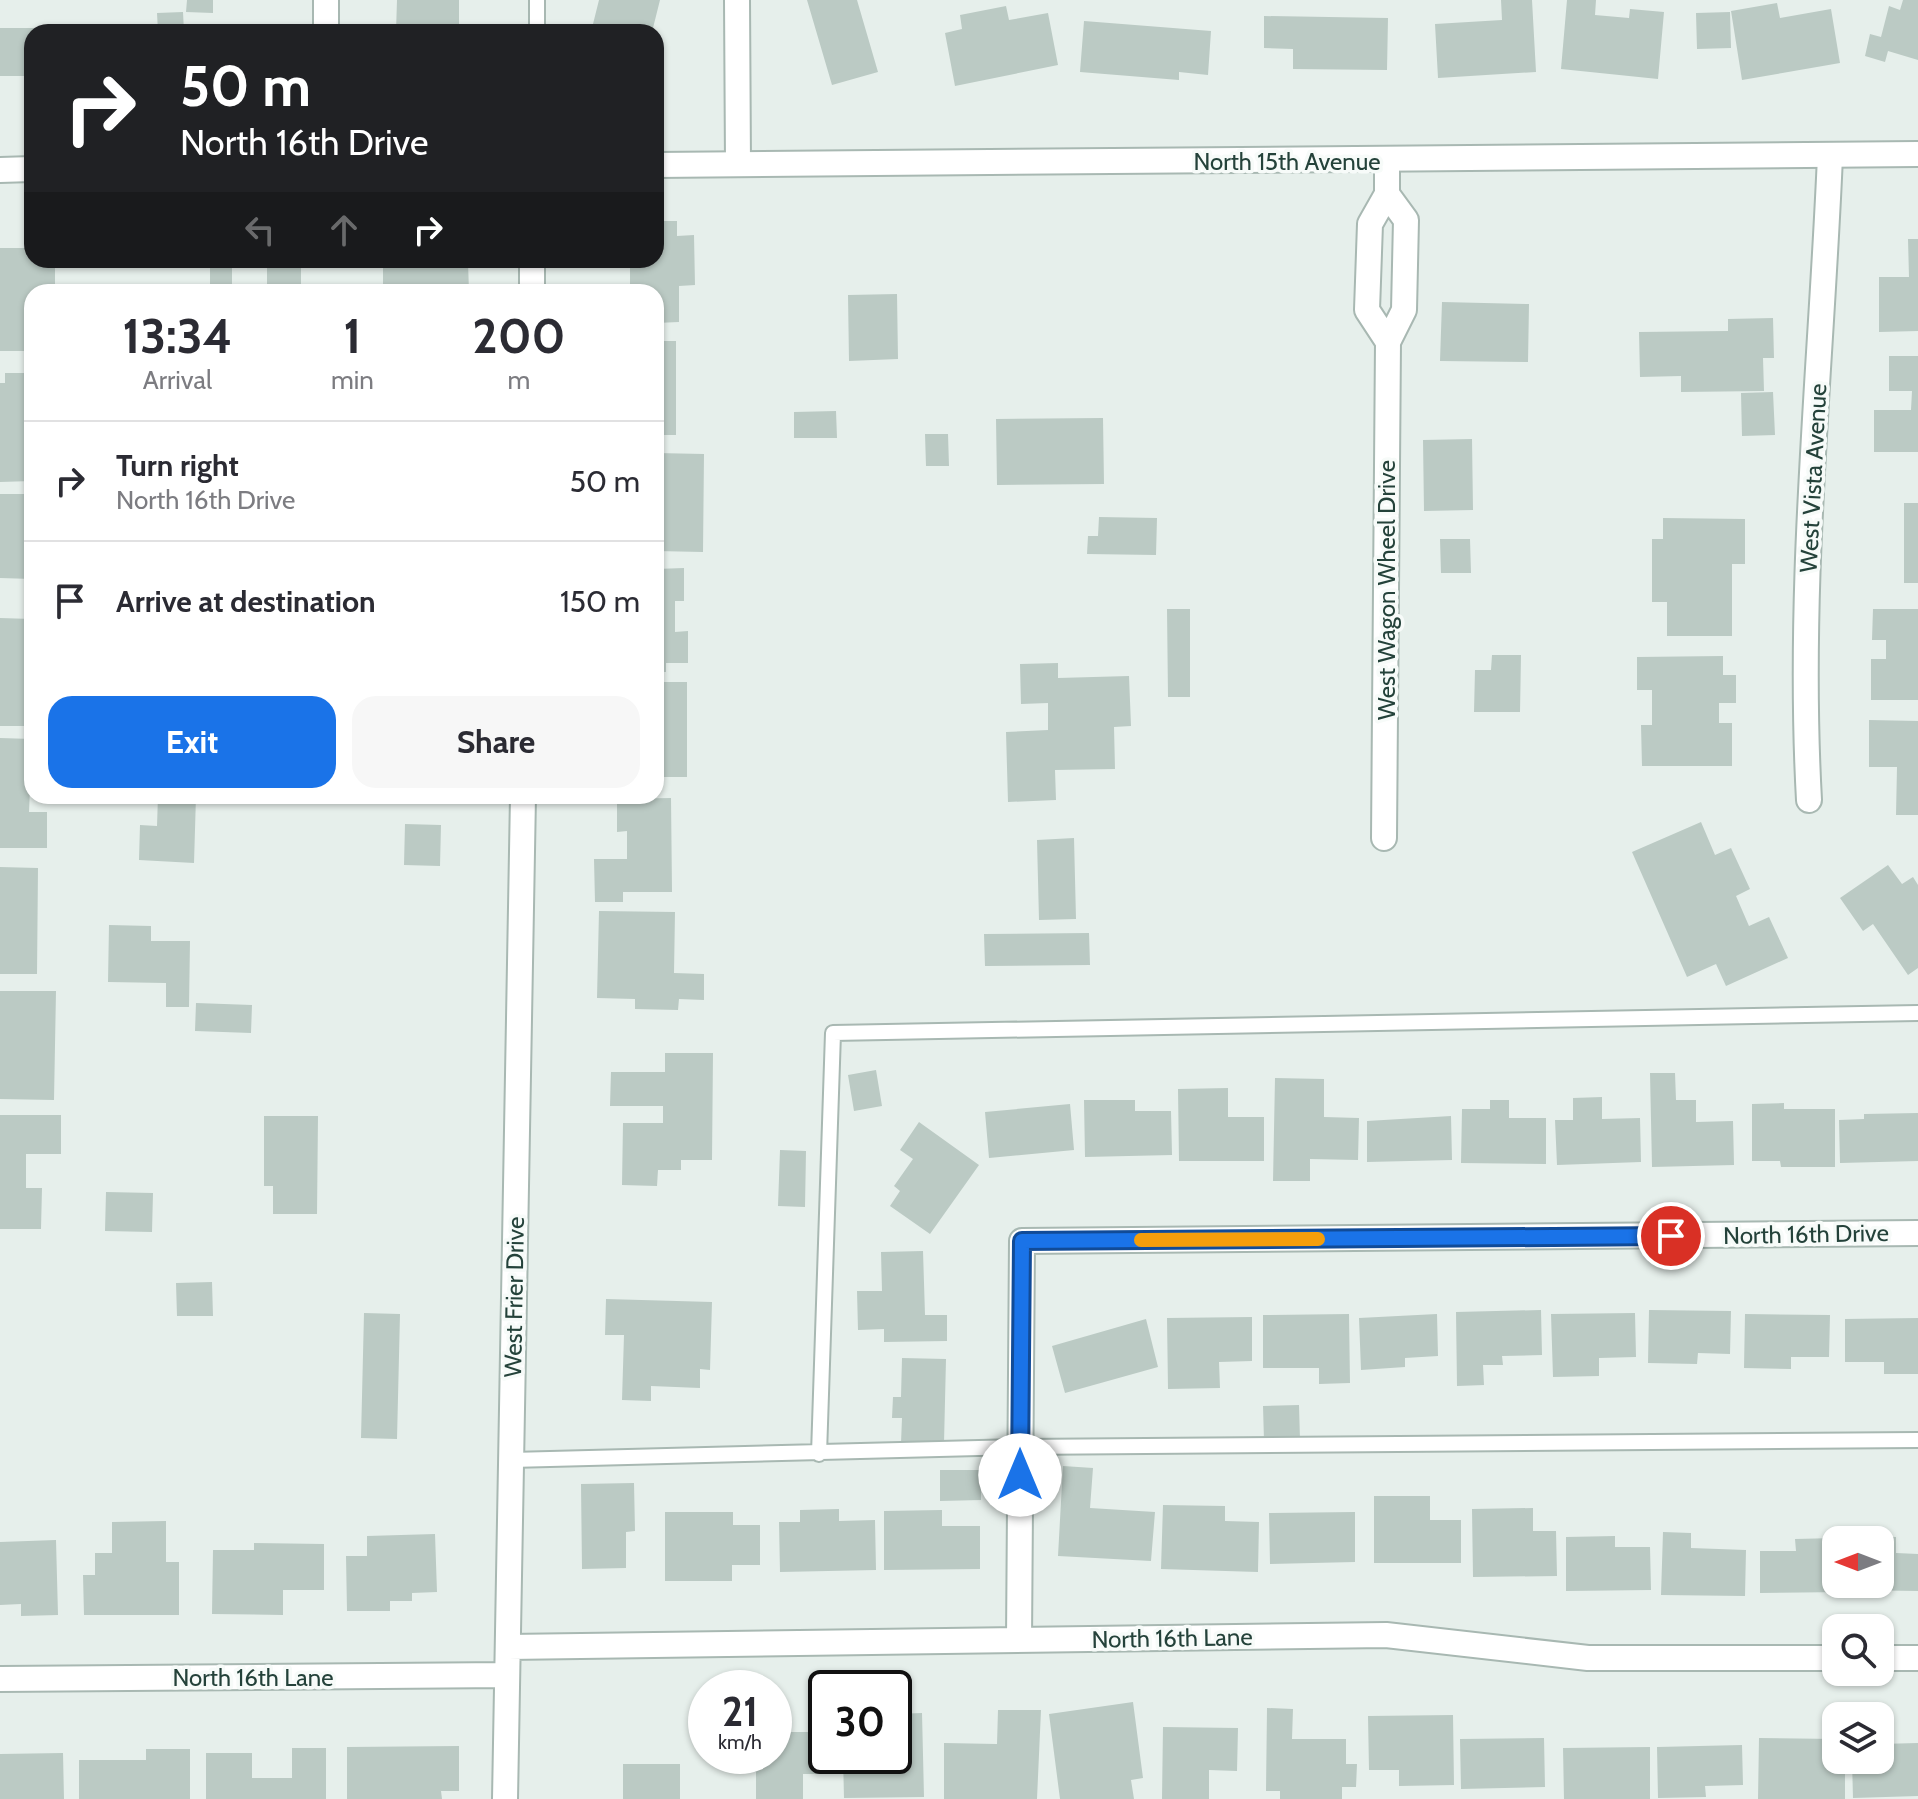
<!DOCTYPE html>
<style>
body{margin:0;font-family:Cabin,sans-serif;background:#f7f7f7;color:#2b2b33;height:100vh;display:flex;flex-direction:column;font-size:30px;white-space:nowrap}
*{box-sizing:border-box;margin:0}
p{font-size:26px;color:#7c7c81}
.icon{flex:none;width:44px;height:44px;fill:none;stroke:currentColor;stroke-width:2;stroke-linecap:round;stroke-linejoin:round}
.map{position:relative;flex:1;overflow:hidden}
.sheet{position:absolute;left:24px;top:284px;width:640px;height:520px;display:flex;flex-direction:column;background:#fff;border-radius:24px;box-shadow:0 2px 6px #0004}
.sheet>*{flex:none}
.guide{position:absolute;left:24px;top:24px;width:640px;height:244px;border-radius:24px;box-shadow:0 2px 6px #0004;background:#202124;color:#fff;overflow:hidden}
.needle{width:52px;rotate:270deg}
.tools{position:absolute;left:1822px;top:1526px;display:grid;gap:16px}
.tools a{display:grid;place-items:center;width:72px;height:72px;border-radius:16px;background:#fff;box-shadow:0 2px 6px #0004;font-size:40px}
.speed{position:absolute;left:688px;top:1670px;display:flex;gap:16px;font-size:40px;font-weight:700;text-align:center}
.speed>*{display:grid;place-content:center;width:104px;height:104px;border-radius:50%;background:#fff;box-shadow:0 2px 6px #0004;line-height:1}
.speed small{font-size:20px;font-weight:400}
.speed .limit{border:4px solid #111;border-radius:12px;background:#fff;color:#111}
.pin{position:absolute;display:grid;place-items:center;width:68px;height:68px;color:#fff;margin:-34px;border:4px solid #fff;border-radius:50%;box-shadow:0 2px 8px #0007}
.me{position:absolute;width:88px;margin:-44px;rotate:0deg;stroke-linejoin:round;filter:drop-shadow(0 0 6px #0008)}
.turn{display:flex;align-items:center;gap:28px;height:168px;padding:0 24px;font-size:36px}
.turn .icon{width:104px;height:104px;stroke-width:2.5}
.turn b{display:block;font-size:56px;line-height:68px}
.lanes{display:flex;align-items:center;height:76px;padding:0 24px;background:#0003;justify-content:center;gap:40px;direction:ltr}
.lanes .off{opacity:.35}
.eta{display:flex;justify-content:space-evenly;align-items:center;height:136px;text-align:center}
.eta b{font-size:48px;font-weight:800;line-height:56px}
.cta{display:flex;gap:16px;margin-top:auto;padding:16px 24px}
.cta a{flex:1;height:92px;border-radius:24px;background:#1a73e8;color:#fff;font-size:32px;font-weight:800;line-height:92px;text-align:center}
.cta a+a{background:#f7f7f7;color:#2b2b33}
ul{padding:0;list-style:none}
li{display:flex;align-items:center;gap:24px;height:120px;padding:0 24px;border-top:2px solid #e1e1e2}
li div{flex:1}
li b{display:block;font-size:30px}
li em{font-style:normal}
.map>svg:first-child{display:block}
.building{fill:#bbcac4}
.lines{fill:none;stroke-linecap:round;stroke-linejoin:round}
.service-casing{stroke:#a8b8b2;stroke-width:18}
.minor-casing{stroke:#a8b8b2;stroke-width:28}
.tertiary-casing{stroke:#a8b8b2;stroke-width:28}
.service{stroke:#fff;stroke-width:14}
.minor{stroke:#fff;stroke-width:24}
.tertiary{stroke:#fff;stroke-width:24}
.route-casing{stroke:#114b97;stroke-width:20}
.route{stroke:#1a73e8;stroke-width:14}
.slow{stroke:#f59e0b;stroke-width:14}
.labels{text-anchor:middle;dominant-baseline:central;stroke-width:7;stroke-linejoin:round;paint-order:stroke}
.street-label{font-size:24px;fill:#24423a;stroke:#f7fbf9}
</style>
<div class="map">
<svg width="1918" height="1799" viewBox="0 0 1918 1799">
<rect width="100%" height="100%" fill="#e6efeb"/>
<path class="building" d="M 187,0 L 213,0 L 213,13 L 186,12 Z
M 397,0 L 459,0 L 459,32 L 396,32 Z
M 599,0 L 660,0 L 652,32 L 591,32 Z
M 807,0 L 857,0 L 878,72 L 832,85 Z
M 1501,0 L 1532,0 L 1536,72 L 1438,78 L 1435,24 L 1502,20 Z
M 1567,0 L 1596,0 L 1595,15 L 1629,18 L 1630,9 L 1664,12 L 1658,79 L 1561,69 Z
M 1903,0 L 1918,0 L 1918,60 L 1888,51 L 1885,62 L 1865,56 L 1870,34 L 1881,37 L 1889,6 L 1900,10 Z
M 1777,3 L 1780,18 L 1831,9 L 1840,63 L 1742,80 L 1731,11 Z
M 1006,6 L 1009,20 L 1048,13 L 1058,65 L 955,86 L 945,33 L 962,29 L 960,15 Z
M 183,12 L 184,32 L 158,32 L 157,13 Z
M 1730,12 L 1731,48 L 1697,49 L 1696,13 Z
M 1264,16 L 1388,18 L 1387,70 L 1293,69 L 1293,49 L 1264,48 Z
M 1084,21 L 1211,31 L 1208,75 L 1179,72 L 1179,80 L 1080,72 Z
M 0,28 L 84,28 L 84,32 L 32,32 L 32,76 L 0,76 Z
M 656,221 L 677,221 L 677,236 L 694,235 L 695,285 L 679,286 L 679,322 L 656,323 L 656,292 L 630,292 L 630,260 L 656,260 Z
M 1908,239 L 1918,239 L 1918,331 L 1879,332 L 1879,277 L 1909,277 Z
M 0,248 L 32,248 L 32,260 L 55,260 L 55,292 L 32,292 L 32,351 L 0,351 Z
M 399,260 L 468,262 L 469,292 L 383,292 L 383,266 L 399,265 Z
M 267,266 L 301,266 L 301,292 L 267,292 Z
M 210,267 L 232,267 L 232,292 L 210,292 Z
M 125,284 L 176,285 L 176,292 L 125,292 Z
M 897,294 L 898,359 L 849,361 L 848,295 Z
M 1442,302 L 1529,304 L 1528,362 L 1440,361 Z
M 1773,318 L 1774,358 L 1763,358 L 1764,391 L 1681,392 L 1681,376 L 1640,377 L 1639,332 L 1728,331 L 1728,319 Z
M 656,341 L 676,341 L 676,435 L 656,435 Z
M 1889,356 L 1918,356 L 1918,452 L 1874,452 L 1874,410 L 1911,410 L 1912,391 L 1889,391 Z
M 5,373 L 32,373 L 32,481 L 0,482 L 0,383 L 5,383 Z
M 1773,392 L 1775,435 L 1742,436 L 1741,393 Z
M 836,411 L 837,438 L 794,438 L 794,412 Z
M 1103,418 L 1104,484 L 997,485 L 996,419 Z
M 925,434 L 948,434 L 949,466 L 926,466 Z
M 1472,439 L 1473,510 L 1424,511 L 1423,440 Z
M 656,453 L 704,454 L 703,552 L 656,551 Z
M 0,494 L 32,494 L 32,579 L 0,578 Z
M 1904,503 L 1918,503 L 1918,583 L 1904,583 Z
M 1099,517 L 1157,518 L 1156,555 L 1087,554 L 1088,536 L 1098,536 Z
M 1663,518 L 1745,519 L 1745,564 L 1732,564 L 1732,636 L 1667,636 L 1667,602 L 1652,602 L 1652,539 L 1663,539 Z
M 1440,539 L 1470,539 L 1471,573 L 1441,573 Z
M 684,568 L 684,601 L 675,601 L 675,632 L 688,631 L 688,663 L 666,663 L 666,672 L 656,672 L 656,569 Z
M 1167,609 L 1190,609 L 1190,697 L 1168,697 Z
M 1873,609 L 1918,609 L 1918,700 L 1871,700 L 1871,659 L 1886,659 L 1886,640 L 1872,640 Z
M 0,618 L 32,619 L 32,654 L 24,654 L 24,691 L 32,691 L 32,726 L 0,726 Z
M 1492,655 L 1521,655 L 1520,712 L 1474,712 L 1475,670 L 1491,670 Z
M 1723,656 L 1723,675 L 1736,675 L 1736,703 L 1719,703 L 1719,723 L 1732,723 L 1732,766 L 1642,766 L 1641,725 L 1652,725 L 1652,690 L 1637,690 L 1637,657 Z
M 1058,663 L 1058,678 L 1129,676 L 1131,726 L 1114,727 L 1115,769 L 1055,770 L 1056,800 L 1008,802 L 1006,732 L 1048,730 L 1048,703 L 1021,704 L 1020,664 Z
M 656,682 L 687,682 L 687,777 L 656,777 Z
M 1869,720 L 1918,721 L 1918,815 L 1896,815 L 1897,767 L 1869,767 Z
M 0,738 L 32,739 L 29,812 L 47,812 L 47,848 L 0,848 Z
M 158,796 L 196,796 L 194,863 L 139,860 L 140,825 L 157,826 Z
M 671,798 L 672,892 L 623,892 L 623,902 L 595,902 L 594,859 L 627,859 L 627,831 L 617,832 L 617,799 Z
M 1701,822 L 1715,855 L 1731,848 L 1750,889 L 1736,896 L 1749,926 L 1769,917 L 1788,958 L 1726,986 L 1716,964 L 1687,977 L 1632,852 Z
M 405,824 L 441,825 L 440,866 L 404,865 Z
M 1074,838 L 1076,919 L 1039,920 L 1037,840 Z
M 1888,865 L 1902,884 L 1913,877 L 1918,885 L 1918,968 L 1908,975 L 1873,924 L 1863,931 L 1840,898 Z
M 0,867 L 38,868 L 37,974 L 0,974 Z
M 599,911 L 675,912 L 674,973 L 704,974 L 704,1000 L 679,999 L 678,1010 L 635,1009 L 635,999 L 597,998 Z
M 109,925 L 151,926 L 151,941 L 190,941 L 189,1007 L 166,1007 L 166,983 L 108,982 Z
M 1089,933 L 1090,965 L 985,966 L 984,934 Z
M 0,991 L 56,991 L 54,1100 L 0,1099 Z
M 196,1003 L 252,1005 L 251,1033 L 195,1031 Z
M 665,1053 L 713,1053 L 712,1160 L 681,1160 L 681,1170 L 658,1170 L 657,1186 L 622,1185 L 623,1123 L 663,1123 L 663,1106 L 610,1106 L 611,1072 L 665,1072 Z
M 876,1070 L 882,1106 L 854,1111 L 848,1075 Z
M 1650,1073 L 1675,1073 L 1676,1100 L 1696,1100 L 1696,1122 L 1733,1121 L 1734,1165 L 1652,1167 Z
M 1275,1078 L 1324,1079 L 1324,1117 L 1359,1118 L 1358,1160 L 1310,1159 L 1310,1181 L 1273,1181 Z
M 1228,1088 L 1228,1117 L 1264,1117 L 1264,1161 L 1179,1161 L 1178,1089 Z
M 1602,1097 L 1602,1119 L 1640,1118 L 1641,1162 L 1557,1165 L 1555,1120 L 1573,1120 L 1573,1098 Z
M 1084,1100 L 1135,1100 L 1135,1111 L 1171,1111 L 1172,1155 L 1085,1157 Z
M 1490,1100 L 1509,1100 L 1509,1118 L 1546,1118 L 1546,1164 L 1461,1163 L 1462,1109 L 1490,1109 Z
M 1784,1103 L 1784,1109 L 1835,1109 L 1835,1167 L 1781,1167 L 1780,1161 L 1752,1161 L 1752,1104 Z
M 1070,1104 L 1074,1150 L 989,1158 L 985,1112 Z
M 1918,1113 L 1918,1161 L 1840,1163 L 1839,1120 L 1864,1119 L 1864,1114 Z
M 0,1115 L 61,1115 L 61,1154 L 26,1154 L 26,1188 L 42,1188 L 41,1229 L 0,1229 Z
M 264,1116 L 318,1116 L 317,1214 L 273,1214 L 273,1186 L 264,1186 Z
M 1451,1116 L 1452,1160 L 1367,1162 L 1367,1121 Z
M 919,1122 L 979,1165 L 930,1234 L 890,1206 L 900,1191 L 894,1186 L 913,1159 L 900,1150 Z
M 780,1150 L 806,1151 L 805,1207 L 778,1206 Z
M 106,1192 L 153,1193 L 152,1232 L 105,1231 Z
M 923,1251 L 925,1315 L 947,1315 L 947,1341 L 884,1342 L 884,1329 L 858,1330 L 857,1291 L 882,1291 L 881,1252 Z
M 212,1282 L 213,1316 L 177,1316 L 176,1283 Z
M 606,1299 L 712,1302 L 710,1370 L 700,1369 L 700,1388 L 651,1386 L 651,1401 L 622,1400 L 624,1335 L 605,1335 Z
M 1541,1310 L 1542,1355 L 1502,1356 L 1503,1365 L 1483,1365 L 1484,1385 L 1457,1386 L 1456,1312 Z
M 1649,1310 L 1731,1311 L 1730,1354 L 1698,1353 L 1697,1364 L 1648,1363 Z
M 364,1313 L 400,1314 L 397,1439 L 361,1438 Z
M 1635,1313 L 1636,1357 L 1599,1358 L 1599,1376 L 1553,1377 L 1551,1314 Z
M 1349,1314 L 1350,1383 L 1319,1384 L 1319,1368 L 1263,1368 L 1263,1315 Z
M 1437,1314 L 1438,1356 L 1405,1358 L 1405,1367 L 1361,1370 L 1359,1318 Z
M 1745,1314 L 1830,1315 L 1829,1357 L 1791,1357 L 1791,1369 L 1744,1368 Z
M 1252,1317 L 1252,1361 L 1219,1362 L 1220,1388 L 1168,1389 L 1167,1318 Z
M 1918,1318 L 1918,1374 L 1884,1374 L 1884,1362 L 1845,1362 L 1845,1319 Z
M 1146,1319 L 1158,1367 L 1065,1393 L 1052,1346 Z
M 902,1358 L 946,1359 L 944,1443 L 901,1443 L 902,1418 L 892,1418 L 893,1397 L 901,1397 Z
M 1299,1405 L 1300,1440 L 1264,1441 L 1263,1406 Z
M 1063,1466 L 1093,1468 L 1090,1508 L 1155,1512 L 1151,1561 L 1058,1556 Z
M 940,1470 L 981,1470 L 981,1500 L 940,1501 Z
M 634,1483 L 635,1531 L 626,1532 L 626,1568 L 582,1569 L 581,1484 Z
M 1374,1496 L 1430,1496 L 1430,1520 L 1461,1520 L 1461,1563 L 1374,1563 Z
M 1163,1505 L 1225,1506 L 1225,1521 L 1259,1522 L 1258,1572 L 1161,1569 Z
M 1533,1508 L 1533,1531 L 1556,1531 L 1557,1576 L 1473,1577 L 1472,1509 Z
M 839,1509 L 839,1521 L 875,1520 L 876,1570 L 780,1572 L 779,1522 L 800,1522 L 800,1510 Z
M 942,1510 L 942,1526 L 980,1526 L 980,1569 L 884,1570 L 884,1511 Z
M 665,1512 L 733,1512 L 733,1525 L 760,1525 L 760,1565 L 732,1565 L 732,1581 L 665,1581 Z
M 1355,1512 L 1355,1562 L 1270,1564 L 1269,1513 Z
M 166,1521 L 166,1562 L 179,1562 L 179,1615 L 84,1615 L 83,1575 L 95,1575 L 95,1553 L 112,1553 L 112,1522 Z
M 1663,1532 L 1691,1533 L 1691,1548 L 1746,1550 L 1745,1596 L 1661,1595 Z
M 435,1534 L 437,1592 L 412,1593 L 412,1601 L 390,1601 L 390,1611 L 347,1611 L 346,1556 L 367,1556 L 367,1536 Z
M 1615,1536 L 1615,1547 L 1650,1547 L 1651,1590 L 1566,1591 L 1566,1537 Z
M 1849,1536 L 1896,1537 L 1896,1553 L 1918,1554 L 1918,1591 L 1848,1590 L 1848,1584 L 1880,1584 L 1880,1540 L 1849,1540 Z
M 1836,1538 L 1836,1584 L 1845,1584 L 1845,1592 L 1760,1593 L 1760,1551 L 1796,1551 L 1795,1539 Z
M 56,1540 L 58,1615 L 21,1616 L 21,1604 L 0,1605 L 0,1542 Z
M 254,1543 L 324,1544 L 324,1590 L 283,1590 L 283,1615 L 212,1614 L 213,1550 L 254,1550 Z
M 1133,1702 L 1143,1778 L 1131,1780 L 1134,1799 L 1060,1799 L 1049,1714 Z
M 1267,1708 L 1293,1709 L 1292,1739 L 1346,1739 L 1346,1764 L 1357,1764 L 1356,1787 L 1342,1787 L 1342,1799 L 1280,1799 L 1280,1791 L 1266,1791 Z
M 998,1710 L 1041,1710 L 1037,1799 L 944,1799 L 944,1743 L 997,1744 Z
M 922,1713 L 924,1797 L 844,1798 L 843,1756 L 894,1756 L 894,1714 Z
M 1453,1715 L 1454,1785 L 1399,1786 L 1399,1770 L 1369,1770 L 1368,1716 Z
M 1163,1727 L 1238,1728 L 1237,1771 L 1209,1770 L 1209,1799 L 1162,1799 Z
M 774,1732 L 821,1732 L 821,1774 L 803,1774 L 803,1799 L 756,1799 L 756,1772 L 750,1772 L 750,1756 L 774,1756 Z
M 1544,1738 L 1545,1787 L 1461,1789 L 1460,1739 Z
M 1759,1738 L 1836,1739 L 1836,1760 L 1845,1760 L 1845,1799 L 1758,1799 Z
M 1918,1743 L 1918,1796 L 1853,1798 L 1852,1760 L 1880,1760 L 1880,1744 Z
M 1742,1745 L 1743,1785 L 1705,1786 L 1706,1797 L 1658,1798 L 1657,1747 Z
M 459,1746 L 459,1791 L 441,1791 L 442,1799 L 347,1799 L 347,1747 Z
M 1650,1747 L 1650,1799 L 1564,1799 L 1563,1748 Z
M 292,1748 L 326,1748 L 326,1799 L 206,1799 L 206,1753 L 252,1753 L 252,1778 L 292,1778 Z
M 146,1749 L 190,1749 L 190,1799 L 79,1799 L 79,1760 L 146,1760 Z
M 63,1753 L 64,1799 L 0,1799 L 0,1754 Z
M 623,1764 L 680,1764 L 680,1799 L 623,1799 Z"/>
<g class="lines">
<defs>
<path id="service" d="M 537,32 L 537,0
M 819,1454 L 833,1033 L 1918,1013
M 511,1460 L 1020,1447 L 1918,1440"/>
<path id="minor" d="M 737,0 L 738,164
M 326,32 L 326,0
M 1387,160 L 1387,194 L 1370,224 L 1367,310 L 1388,342
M 532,292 L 532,260
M 1809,800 C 1797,585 1821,370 1830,156
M 1384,838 L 1388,342 L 1404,310 L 1406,220 L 1387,194
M 1019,1640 L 1022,1241 L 1918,1233
M 508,1647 L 1386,1635 L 1588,1658 L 1836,1658
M 1880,1658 L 1918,1658
M 0,1679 L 507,1675
M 505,1799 L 523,796"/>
<path id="tertiary" d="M 656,165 L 1918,154
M 0,170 L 32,169"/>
</defs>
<use href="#service" class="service-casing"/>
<use href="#minor" class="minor-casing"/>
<use href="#tertiary" class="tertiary-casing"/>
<use href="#service" class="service"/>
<use href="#minor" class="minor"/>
<use href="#tertiary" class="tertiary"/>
</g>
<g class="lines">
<defs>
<path id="route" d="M 1020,1475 L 1022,1241 L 1671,1236"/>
</defs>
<use href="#route" class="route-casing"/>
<use href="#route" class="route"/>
<path class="slow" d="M 1141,1240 L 1318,1239"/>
</g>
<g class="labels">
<g class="street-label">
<text x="1287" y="161">North 15th Avenue</text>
<text transform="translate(1813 478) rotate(-87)">West Vista Avenue</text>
<text transform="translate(1386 590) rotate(-90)">West Wagon Wheel Drive</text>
<text transform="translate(1806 1234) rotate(-1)">North 16th Drive</text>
<text transform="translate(514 1297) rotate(-89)">West Frier Drive</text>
<text transform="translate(1172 1638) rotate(-1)">North 16th Lane</text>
<text x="253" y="1677">North 16th Lane</text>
</g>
</g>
</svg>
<div class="tools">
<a><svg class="needle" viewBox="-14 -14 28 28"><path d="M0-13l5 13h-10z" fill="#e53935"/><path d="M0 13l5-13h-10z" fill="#7c7c81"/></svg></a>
<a><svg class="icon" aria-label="search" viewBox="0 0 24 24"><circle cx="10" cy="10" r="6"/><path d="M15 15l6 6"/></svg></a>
<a><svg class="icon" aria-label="layers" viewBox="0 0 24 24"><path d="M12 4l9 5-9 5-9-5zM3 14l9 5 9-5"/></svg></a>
</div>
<div class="speed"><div>21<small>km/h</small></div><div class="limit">30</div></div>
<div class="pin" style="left:1671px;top:1236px;background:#d93025"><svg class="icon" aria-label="arrive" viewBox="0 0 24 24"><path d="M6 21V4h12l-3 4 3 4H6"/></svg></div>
<svg class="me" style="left:1020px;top:1475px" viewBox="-20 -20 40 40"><circle r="19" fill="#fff"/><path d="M0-13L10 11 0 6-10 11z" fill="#1a73e8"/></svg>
<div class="guide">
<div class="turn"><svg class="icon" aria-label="right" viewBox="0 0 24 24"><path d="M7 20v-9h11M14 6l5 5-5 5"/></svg><div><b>50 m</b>North 16th Drive</div></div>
<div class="lanes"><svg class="icon off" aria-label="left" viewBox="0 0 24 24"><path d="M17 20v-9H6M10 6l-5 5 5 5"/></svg><svg class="icon off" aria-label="ahead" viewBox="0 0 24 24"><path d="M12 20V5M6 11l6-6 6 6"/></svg><svg class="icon" aria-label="right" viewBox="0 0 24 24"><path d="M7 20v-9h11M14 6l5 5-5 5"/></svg></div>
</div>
<section class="sheet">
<div class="eta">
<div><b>13:34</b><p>Arrival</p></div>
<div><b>1</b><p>min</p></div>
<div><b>200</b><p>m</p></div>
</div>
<ul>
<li><svg class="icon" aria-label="right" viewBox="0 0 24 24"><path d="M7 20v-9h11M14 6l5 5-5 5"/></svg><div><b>Turn right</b><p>North 16th Drive</p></div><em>50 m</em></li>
<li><svg class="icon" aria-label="arrive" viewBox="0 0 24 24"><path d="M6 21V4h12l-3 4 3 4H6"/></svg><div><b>Arrive at destination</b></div><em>150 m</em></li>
</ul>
<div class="cta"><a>Exit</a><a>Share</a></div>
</section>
</div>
